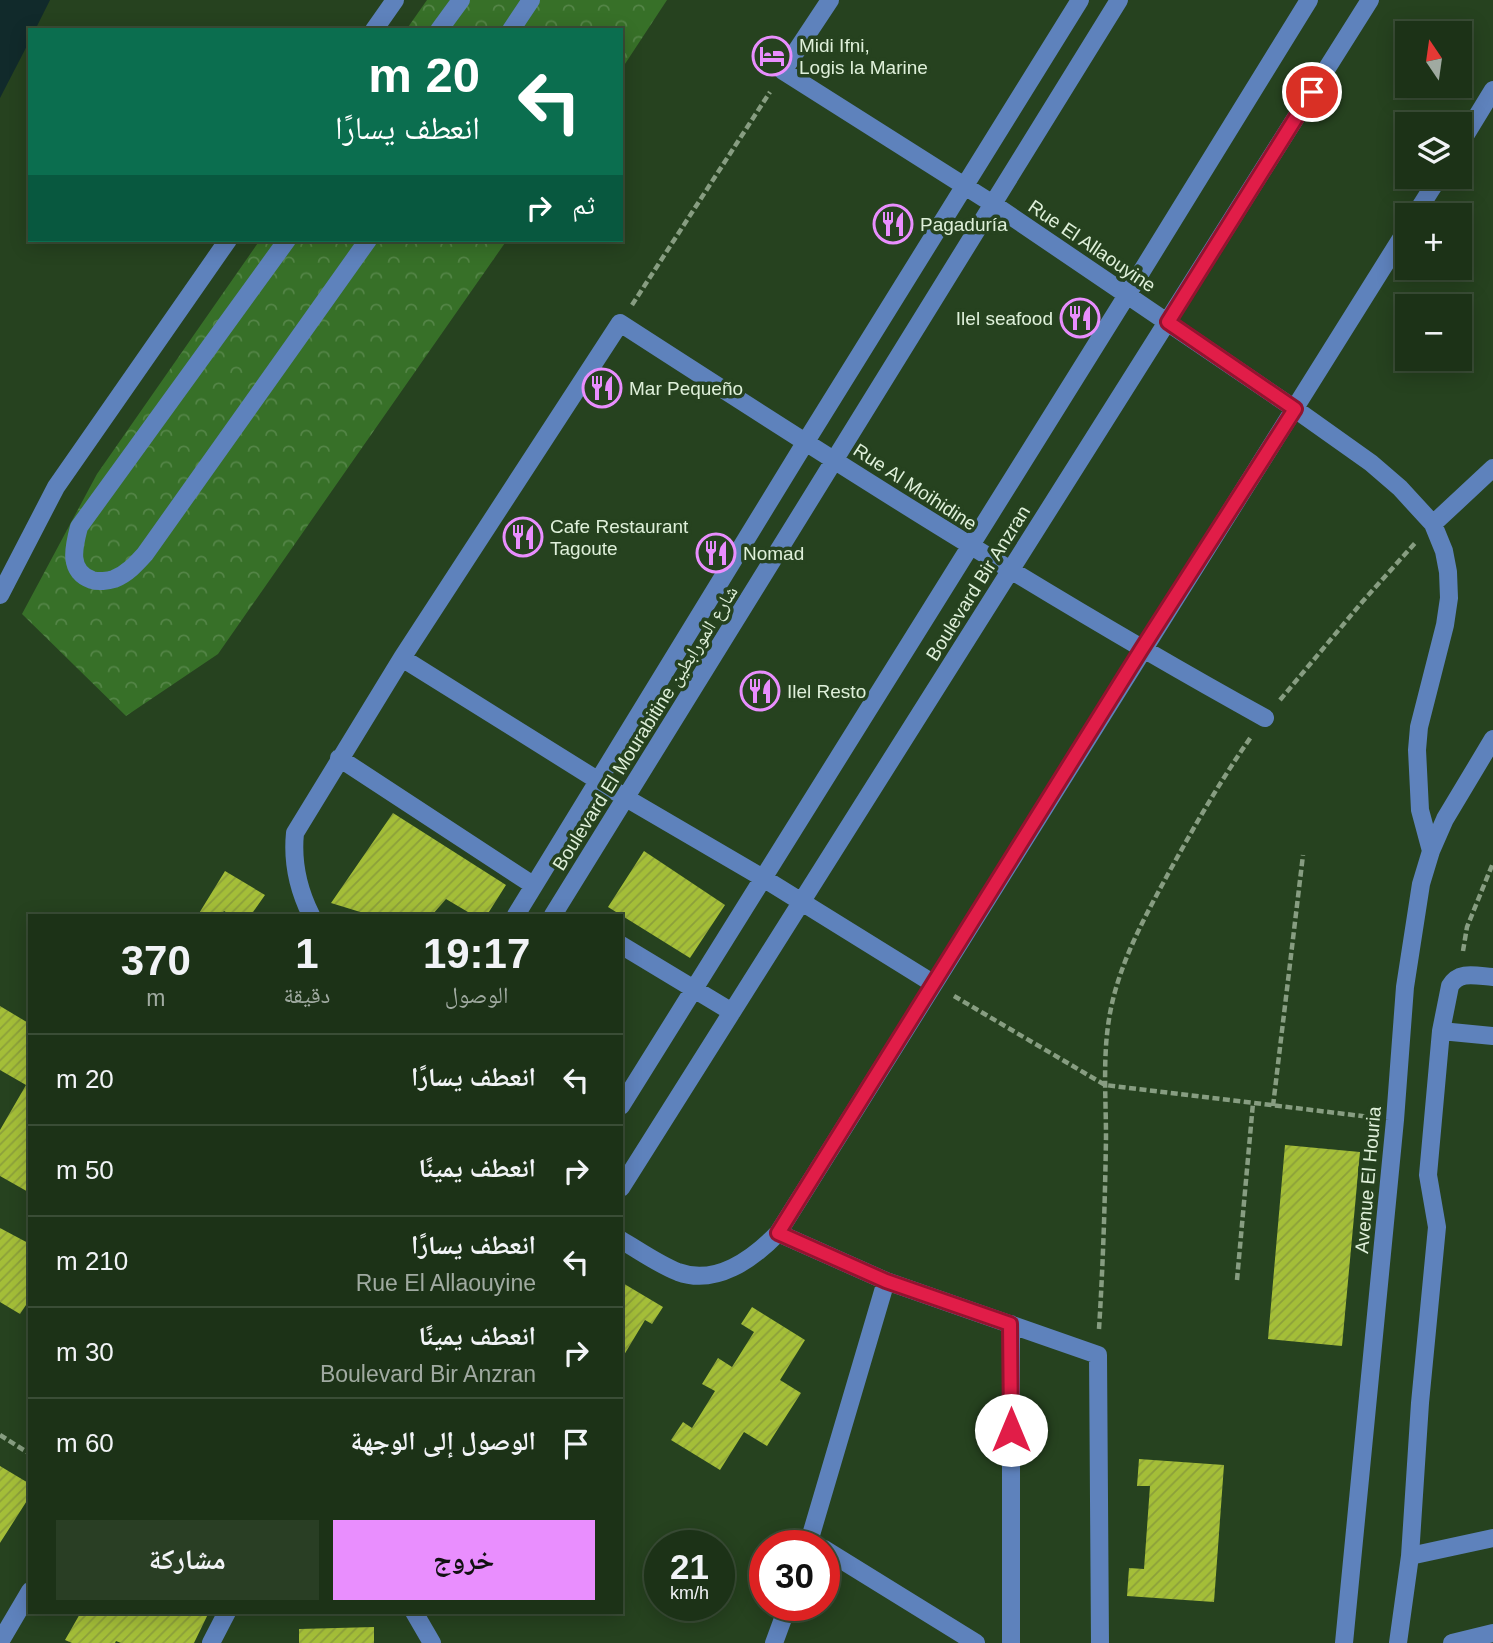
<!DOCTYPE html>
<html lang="ar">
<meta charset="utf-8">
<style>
body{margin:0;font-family:Helvetica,"Noto Naskh Arabic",sans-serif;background:#293e24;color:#f1f3f6;direction:rtl;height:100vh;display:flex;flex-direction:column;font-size:26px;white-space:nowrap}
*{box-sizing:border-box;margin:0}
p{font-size:23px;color:#a0aaa1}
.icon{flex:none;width:38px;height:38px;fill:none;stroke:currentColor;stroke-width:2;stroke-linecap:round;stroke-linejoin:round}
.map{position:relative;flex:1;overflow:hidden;direction:ltr}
.details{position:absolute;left:28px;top:914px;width:595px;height:700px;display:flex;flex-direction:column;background:#1c3217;border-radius:0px;box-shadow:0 4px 18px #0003,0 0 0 2px #3a4d36;direction:rtl}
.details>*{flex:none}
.top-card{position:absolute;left:28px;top:28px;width:595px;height:214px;border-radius:0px;box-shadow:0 4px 18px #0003,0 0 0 2px #3a4d36;direction:rtl;background:#0b6e4f;color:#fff;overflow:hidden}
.needle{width:46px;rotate:347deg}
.buttons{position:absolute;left:1395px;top:21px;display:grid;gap:14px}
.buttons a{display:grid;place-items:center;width:77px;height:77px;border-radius:0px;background:#1c3217;box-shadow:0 4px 18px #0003,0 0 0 2px #3a4d36;font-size:35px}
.speed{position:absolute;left:644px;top:1530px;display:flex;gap:14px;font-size:35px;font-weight:700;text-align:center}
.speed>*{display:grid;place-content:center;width:91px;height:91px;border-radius:50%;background:#1c3217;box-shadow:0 4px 18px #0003,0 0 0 2px #3a4d36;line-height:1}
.speed small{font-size:18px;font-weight:400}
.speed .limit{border:10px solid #d22;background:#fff;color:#111}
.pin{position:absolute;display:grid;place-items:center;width:60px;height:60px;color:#fff;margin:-30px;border:4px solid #fff;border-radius:50%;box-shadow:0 2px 7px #0007}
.me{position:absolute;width:77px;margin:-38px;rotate:0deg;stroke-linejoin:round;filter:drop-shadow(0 0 5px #0008)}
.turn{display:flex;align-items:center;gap:24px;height:147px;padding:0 28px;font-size:32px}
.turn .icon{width:91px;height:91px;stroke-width:2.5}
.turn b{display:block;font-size:49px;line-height:60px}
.then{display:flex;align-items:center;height:66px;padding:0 28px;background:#0003;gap:14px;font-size:26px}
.eta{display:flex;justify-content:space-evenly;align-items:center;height:119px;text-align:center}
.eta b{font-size:42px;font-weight:700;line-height:49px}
.button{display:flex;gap:14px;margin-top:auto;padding:14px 28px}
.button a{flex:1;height:80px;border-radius:0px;background:#e98efe;color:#111;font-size:28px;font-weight:700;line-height:80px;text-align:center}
.button a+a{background:#293e24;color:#f1f3f6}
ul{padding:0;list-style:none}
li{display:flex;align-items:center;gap:21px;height:91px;padding:0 28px;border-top:2px solid #3a4d36}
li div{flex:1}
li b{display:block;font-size:26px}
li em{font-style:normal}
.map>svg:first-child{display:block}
.park{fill:url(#park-crowns)}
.water{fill:#112a2b}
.building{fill:url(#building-hatch)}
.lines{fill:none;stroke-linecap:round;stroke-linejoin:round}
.path{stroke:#879d81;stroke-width:4.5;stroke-dasharray:7 3.5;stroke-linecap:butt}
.minor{stroke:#5e82bc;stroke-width:18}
.route-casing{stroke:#92132f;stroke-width:18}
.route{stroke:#e11d48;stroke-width:12}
.labels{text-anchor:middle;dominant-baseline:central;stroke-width:7;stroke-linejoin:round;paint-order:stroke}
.poi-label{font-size:19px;fill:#dff0da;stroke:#26421f;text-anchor:start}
.street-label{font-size:19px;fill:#dff0da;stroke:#26421f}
</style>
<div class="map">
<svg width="1493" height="1643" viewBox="0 0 1493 1643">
<defs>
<pattern id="park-crowns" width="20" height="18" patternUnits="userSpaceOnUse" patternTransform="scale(1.75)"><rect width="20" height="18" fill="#377028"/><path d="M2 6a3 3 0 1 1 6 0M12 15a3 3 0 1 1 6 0" fill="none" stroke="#548547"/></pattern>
<pattern id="building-hatch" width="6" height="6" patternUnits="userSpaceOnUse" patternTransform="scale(1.75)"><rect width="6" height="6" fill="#a4be38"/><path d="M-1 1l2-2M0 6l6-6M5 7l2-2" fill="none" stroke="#8ca03a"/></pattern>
</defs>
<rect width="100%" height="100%" fill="#26421f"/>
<path class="park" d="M 427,0 L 667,0 L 621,70 L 621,30 L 406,30 Z
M 260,240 L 507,240 L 218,654 L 126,716 L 22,614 L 97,474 Z"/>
<path class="water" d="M 0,0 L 50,0 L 35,30 L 30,30 L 30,40 L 0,98 Z"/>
<path class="building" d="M 393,813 L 506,885 L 487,915 L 473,915 L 446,899 L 432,915 L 370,915 L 331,903 Z
M 644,851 L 725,905 L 690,958 L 608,907 Z
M 225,871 L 265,895 L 251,915 L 231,915 L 224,911 L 221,915 L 198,915 Z
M 0,1006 L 30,1024 L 30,1193 L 0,1176 L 0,1130 L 26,1085 L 0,1070 Z
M 1285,1145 L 1360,1152 L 1342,1346 L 1268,1339 Z
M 0,1228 L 30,1244 L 30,1299 L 20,1314 L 0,1302 Z
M 621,1282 L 663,1307 L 652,1324 L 645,1320 L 621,1360 Z
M 752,1307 L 805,1340 L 780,1380 L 801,1393 L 767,1446 L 744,1432 L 720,1470 L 671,1440 L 683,1422 L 692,1428 L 715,1391 L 702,1384 L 718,1358 L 732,1367 L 754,1332 L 741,1324 Z
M 1139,1459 L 1224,1465 L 1214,1602 L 1127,1596 L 1129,1568 L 1144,1569 L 1150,1486 L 1137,1486 Z
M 0,1466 L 30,1484 L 30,1496 L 0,1543 Z
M 81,1612 L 209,1612 L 194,1643 L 121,1643 L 116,1641 L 115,1643 L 72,1643 L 65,1640 Z
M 374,1627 L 374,1643 L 299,1643 L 299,1629 Z"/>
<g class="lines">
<path class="path" d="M 632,305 L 770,92
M 1280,700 L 1363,601 L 1416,542
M 1463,951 L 1467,927 L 1493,863
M 954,996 L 1105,1085 L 1370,1117
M 1273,1106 L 1303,855
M 1237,1280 L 1253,1103
M 1099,1329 C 1103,1266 1105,1202 1106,1138 C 1106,1101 1103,1063 1108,1026 C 1115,971 1142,922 1168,874 C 1194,827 1220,781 1251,737
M 0,1435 L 30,1454"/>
<path class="minor" d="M 830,0 L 783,71 L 993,204 L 1295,409 L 1371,463 L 1400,488 L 1433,524 L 1444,551 L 1448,572 L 1449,598 L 1445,625 L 1419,727 L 1417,750 L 1420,810 L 1431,851
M 374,30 L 395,0
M 439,30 L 461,0
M 511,30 L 531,0
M 1460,144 L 1493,90
M 1415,215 L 1439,177
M 287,240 L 79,527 C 74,546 67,571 92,580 C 98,582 108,581 114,579 C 127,574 136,564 145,554 L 368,240
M 1433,524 L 1493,468
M 0,595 L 56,487 L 228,240
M 402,658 L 626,798 L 763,878 L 934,984
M 339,758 L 533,885
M 311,915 C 298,889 292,863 295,833 L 402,658 L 620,323 C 832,460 1044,596 1265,718
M 516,915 L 805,443 L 1080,0
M 553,915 L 1119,0
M 621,945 L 732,1012
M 1441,1031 L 1493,1036
M 621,1106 L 1127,295 L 1309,0
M 621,1188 L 1370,0
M 778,1233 L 886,1281 L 808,1545
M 621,1240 C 640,1251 658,1264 678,1272 C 716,1286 753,1259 778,1233 L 1407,229
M 886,1281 L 1098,1355 L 1100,1643
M 1011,1324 L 1011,1643
M 824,1549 L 976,1643
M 1410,1556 L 1493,1538
M 414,1612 L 432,1643
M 0,1642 L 30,1591
M 211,1643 L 227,1612
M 774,1643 L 788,1605
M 1344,1643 L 1395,1120 L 1405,987 L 1421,884 L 1431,851 L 1445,819 L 1493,739
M 1398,1643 L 1410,1556 L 1420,1403 L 1437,1227 L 1428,1175 L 1441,1031 L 1450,986 C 1459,970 1477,976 1493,977
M 1452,1643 L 1493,1633"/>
</g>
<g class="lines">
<defs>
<path id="route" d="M 1011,1430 L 1010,1324 L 886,1281 L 778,1233 L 1141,650 L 1295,409 L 1168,322 L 1312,92"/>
</defs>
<use href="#route" class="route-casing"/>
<use href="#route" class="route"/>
</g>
<defs>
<symbol id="hotel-ring" viewBox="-11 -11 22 22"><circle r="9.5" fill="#26421f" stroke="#e98efe" stroke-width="1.5"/><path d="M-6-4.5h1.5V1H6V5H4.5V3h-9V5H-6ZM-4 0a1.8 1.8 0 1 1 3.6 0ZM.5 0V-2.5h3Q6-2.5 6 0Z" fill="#e98efe"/></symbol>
<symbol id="restaurant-ring" viewBox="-11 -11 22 22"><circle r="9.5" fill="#26421f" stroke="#e98efe" stroke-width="1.5"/><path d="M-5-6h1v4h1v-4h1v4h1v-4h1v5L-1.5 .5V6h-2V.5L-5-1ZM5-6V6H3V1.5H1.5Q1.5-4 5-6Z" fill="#e98efe"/></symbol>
</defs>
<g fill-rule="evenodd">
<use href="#hotel-ring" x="750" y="34" width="44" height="44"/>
<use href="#restaurant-ring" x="871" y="202" width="44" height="44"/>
<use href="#restaurant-ring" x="1058" y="296" width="44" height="44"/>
<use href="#restaurant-ring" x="580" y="366" width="44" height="44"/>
<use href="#restaurant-ring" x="501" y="515" width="44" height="44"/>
<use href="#restaurant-ring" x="694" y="531" width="44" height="44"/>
<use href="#restaurant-ring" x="738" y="669" width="44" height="44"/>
</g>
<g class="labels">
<g class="poi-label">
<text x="799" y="45">Midi Ifni,<tspan x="799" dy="22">Logis la Marine</tspan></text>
<text x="920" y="224">Pagaduría</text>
<text x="1053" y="318" text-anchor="end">Ilel seafood</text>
<text x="629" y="388">Mar Pequeño</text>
<text x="550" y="526">Cafe Restaurant<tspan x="550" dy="22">Tagoute</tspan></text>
<text x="743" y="553">Nomad</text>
<text x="787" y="691">Ilel Resto</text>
</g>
<g class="street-label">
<text transform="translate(1092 246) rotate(34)">Rue El Allaouyine</text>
<text transform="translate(915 487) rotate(33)">Rue Al Moihidine</text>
<text transform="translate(978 583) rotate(-58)">Boulevard Bir Anzran</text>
<text transform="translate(645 728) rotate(-58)">Boulevard El Mourabitine شارع المورابطين</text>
<text transform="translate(1368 1180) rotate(-85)">Avenue El Houria</text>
</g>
</g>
</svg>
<div class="buttons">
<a><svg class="needle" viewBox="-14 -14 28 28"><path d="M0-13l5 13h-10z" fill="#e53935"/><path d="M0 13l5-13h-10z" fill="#a0aaa1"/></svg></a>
<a><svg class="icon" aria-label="layers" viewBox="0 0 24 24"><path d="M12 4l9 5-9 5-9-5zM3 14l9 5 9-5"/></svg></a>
<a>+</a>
<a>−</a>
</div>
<div class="speed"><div>21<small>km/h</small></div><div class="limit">30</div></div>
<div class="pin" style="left:1312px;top:92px;background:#d93025"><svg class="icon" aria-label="arrive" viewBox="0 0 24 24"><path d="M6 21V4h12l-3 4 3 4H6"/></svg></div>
<svg class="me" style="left:1011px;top:1430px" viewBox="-20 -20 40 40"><circle r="19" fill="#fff"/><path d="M0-13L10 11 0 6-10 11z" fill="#e11d48"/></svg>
<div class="top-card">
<div class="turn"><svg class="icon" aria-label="left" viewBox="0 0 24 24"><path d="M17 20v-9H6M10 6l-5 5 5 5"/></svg><div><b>20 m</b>انعطف يسارًا</div></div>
<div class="then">ثم<svg class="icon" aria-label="right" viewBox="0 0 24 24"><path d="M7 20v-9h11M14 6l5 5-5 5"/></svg></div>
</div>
<section class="details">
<div class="eta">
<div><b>19:17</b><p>الوصول</p></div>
<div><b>1</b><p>دقيقة</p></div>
<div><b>370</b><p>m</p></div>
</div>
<ul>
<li><svg class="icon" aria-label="left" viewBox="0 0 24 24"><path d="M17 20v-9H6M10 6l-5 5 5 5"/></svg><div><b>انعطف يسارًا</b></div><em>20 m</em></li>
<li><svg class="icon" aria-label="right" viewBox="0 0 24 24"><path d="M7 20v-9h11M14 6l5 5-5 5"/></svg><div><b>انعطف يمينًا</b></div><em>50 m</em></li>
<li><svg class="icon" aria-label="left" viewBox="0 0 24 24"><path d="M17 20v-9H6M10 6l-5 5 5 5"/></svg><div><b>انعطف يسارًا</b><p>Rue El Allaouyine</p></div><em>210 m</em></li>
<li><svg class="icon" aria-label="right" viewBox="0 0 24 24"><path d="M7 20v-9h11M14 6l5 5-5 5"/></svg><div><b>انعطف يمينًا</b><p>Boulevard Bir Anzran</p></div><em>30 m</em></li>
<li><svg class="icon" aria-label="arrive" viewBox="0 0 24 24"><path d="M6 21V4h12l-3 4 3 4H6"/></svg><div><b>الوصول إلى الوجهة</b></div><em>60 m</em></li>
</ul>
<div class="button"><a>خروج</a><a>مشاركة</a></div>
</section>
</div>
